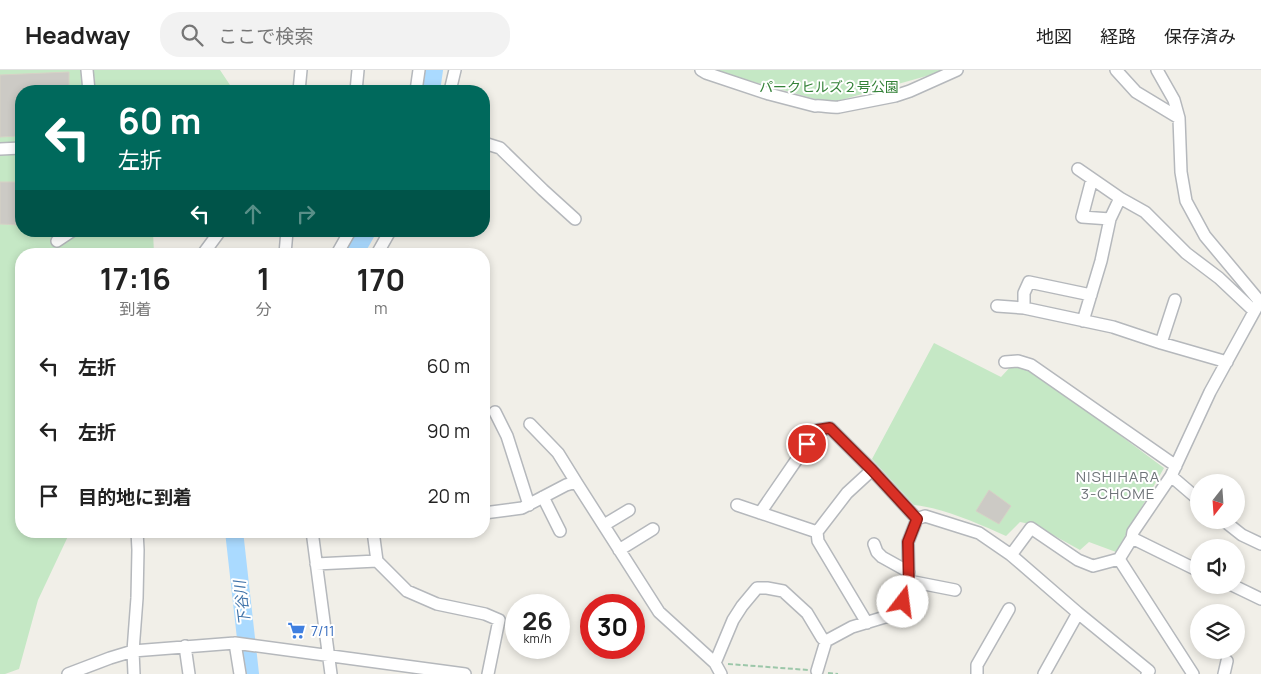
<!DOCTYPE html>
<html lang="ja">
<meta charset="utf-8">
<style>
body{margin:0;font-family:Manrope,"Noto Sans JP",sans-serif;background:#f2f2f2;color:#222;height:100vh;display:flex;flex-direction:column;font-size:19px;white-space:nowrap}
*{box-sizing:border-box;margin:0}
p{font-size:16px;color:#767676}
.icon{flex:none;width:28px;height:28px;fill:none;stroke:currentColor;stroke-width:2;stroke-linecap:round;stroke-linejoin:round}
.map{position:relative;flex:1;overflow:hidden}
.drawer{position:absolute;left:15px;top:178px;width:475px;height:290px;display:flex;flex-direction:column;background:#fff;border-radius:20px;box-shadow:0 2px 8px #0003}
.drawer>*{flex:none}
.banner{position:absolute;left:15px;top:15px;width:475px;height:152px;border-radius:20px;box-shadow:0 2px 8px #0003;background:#00695c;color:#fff;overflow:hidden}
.needle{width:32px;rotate:197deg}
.controls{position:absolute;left:1190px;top:404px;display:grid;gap:10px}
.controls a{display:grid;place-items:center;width:55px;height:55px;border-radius:50%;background:#fff;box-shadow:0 2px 8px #0003;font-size:25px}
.speed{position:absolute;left:505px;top:524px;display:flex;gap:10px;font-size:25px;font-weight:700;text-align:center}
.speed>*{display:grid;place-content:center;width:65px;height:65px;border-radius:50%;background:#fff;box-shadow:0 2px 8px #0003;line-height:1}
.speed small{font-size:12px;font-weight:400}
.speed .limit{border:8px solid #d22;background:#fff;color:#111}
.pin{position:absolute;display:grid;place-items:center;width:42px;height:42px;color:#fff;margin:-21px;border:2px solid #fff;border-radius:50%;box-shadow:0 1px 5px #0007}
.me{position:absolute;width:55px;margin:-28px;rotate:15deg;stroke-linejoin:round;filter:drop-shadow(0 0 4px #0008)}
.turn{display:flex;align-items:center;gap:18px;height:105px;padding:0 20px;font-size:22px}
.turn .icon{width:65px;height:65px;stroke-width:2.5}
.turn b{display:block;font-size:35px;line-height:42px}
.lanes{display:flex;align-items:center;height:48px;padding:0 20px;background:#0003;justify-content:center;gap:25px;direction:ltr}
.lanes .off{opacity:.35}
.eta{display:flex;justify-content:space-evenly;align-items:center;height:85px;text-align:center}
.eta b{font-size:30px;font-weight:700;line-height:35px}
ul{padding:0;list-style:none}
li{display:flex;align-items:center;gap:15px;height:65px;padding:0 20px}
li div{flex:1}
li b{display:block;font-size:19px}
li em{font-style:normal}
header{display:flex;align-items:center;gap:30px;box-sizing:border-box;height:70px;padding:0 25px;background:#fff;border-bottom:1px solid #e0e0e0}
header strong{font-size:24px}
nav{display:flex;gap:28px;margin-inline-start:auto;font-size:18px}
.search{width:350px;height:45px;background:#f2f2f2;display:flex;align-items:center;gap:12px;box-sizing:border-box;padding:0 18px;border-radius:20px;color:#767676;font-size:19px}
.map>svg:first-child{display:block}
.green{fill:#c5e8c5}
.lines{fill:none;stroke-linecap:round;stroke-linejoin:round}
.river{stroke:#aadaff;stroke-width:18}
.building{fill:#cccac5;stroke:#d6d1c6}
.minor-casing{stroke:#b5b8bc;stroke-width:14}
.path{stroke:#9cc7a9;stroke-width:2;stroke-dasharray:5 2.5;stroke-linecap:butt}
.minor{stroke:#fff;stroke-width:11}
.route-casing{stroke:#8d1f18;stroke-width:12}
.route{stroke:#d93025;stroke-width:9}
.labels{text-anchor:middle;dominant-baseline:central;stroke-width:4;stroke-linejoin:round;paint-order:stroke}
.park-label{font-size:14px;fill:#348238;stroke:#fff}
.shop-label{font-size:14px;fill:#366cbe;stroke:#fff;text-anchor:start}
.neighbourhood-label{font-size:15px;letter-spacing:1px;fill:#70757a;stroke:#fff}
.water-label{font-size:15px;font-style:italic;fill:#4174aa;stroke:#fff}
</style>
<header>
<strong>Headway</strong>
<div class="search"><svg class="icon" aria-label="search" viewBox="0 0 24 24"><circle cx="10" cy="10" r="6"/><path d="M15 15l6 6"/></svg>ここで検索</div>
<nav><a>地図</a><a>経路</a><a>保存済み</a></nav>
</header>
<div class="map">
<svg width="1261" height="604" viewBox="0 0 1261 604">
<rect width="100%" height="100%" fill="#f1efe8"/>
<path class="green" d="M 0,0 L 220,0 L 234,21 L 21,21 L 21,161 L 153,161 L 154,184 L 21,184 L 21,461 L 70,462 L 38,530 L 19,599 L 5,604 L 0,604 Z
M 710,0 L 948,0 L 830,33 Z
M 934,273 L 1001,307 L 1013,294 L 1027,296 L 1164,398 L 1116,482 L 1089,472 L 1080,480 L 1035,455 L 1020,452 L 1006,466 C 979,454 944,438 914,435 L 872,389 Z"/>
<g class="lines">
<path class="river" d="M 431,21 L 434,0
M 354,184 L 367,161
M 234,461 L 250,604"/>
</g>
<path class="building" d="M 69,2 L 69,21 L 21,21 L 21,66 L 0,67 L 0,5 Z
M 0,112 L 21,112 L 21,155 L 0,154 Z
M 989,420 L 1011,436 L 999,454 L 976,441 Z"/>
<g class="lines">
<defs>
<path id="minor" d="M 87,0 L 89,21
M 701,0 L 706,3 L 769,24 L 815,36 C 822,35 831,38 839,37 L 895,26 L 910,21 L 957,0
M 1116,0 L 1136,22 L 1179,48
M 1157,0 L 1174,30 L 1179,48 L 1181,102 L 1186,131 L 1205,166 L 1261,233
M 299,21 L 301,0
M 356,21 L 358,0
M 416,21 L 419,0
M 450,21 L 455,0
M 484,73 L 500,78 L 543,120 L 575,149
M 0,79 L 21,78
M 1078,99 L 1120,128 L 1110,149 L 1101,191 L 1083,251
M 1092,109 L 1082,147 L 1110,149
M 1120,128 L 1145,142 L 1186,183 L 1219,208 L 1254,241
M 57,171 L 72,161
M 203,184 L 220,161
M 285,184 L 287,161
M 337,184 L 350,161
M 377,184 L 390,161
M 997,236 L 1024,238 L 1113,257 L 1161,273 L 1227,292
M 1024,238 L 1024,223 L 1029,212 L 1091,225
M 1161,273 L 1175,230
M 1005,292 L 1018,291 L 1031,295 L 1176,396
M 495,342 L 507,366 L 529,435
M 530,354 L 558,383 L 576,412
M 1171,406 L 1199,430
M 543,427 L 560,461
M 737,435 L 817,462
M 484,443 L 522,438 L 566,415 L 576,412 L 659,542 L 715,593 L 721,604
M 760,443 L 817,360 L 830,358 L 872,400 L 917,449 L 908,472 L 909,521 L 903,532 L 885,547 L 852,557 L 826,571 L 817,601
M 917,449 L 925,446 L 979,463 L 1011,485 L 1031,458 L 1078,490 L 1093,496 L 1119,489 L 1132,468 L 1133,462 L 1171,406 L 1210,322 L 1260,231
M 1223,450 L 1242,465 L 1261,474
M 604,455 L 629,440
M 312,461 L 331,604
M 373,461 L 377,491
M 1132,468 L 1199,501
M 874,474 L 877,482 L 882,487 L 909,502
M 619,480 L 653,459
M 1011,485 L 1078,543 L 1149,601 L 1147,604
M 1119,489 L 1193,604
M 316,494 L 377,491 L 407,521 L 437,534 L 485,544 L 499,550 L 488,604
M 909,511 L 955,520
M 1232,515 L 1261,529
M 867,553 L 818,471 L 817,462 L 847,423 L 872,400
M 235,573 L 240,604
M 185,576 L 189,604
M 715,593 L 733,550 L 742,536 L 757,518 L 767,518 L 783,521 L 807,543 L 822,568 L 826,571
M 68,604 L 110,588 L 133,581 L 235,573 L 465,604
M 134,604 L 133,581 L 137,528 L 138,480 L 137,461
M 977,604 L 977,595 L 1009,539
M 1044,604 L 1078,543
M 1224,604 L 1227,591"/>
</defs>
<use href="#minor" class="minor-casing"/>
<path class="path" d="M 728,594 L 808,600
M 828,603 L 838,604"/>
<use href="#minor" class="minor"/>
</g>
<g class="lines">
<defs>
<path id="route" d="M 807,374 L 817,360 L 830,358 L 872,400 L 917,449 L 908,472 L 909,521 L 903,532"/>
</defs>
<use href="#route" class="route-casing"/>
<use href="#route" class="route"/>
</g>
<defs>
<symbol id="supermarket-bare" viewBox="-9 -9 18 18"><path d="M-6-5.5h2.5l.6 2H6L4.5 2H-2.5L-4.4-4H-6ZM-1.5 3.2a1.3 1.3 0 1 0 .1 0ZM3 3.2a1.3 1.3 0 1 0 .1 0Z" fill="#3f7fe0" stroke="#fff" stroke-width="2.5" paint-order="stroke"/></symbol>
</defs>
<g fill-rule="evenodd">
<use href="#supermarket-bare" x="284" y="548" width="25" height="25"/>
</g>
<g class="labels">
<g class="park-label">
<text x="829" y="16">パークヒルズ２号公園</text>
</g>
<g class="shop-label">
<text x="311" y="560">7/11</text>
</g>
<g class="neighbourhood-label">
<text x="1118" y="406">NISHIHARA<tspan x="1118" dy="17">3-CHOME</tspan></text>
</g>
<g class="water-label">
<text transform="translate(242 533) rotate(-97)">下谷川</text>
</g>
</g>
</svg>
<div class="controls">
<a><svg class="needle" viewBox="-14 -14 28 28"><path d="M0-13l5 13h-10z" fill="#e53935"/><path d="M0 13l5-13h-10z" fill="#767676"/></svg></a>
<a><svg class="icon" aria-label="sound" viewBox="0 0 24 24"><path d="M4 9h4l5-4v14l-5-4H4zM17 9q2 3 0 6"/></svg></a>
<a><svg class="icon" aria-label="layers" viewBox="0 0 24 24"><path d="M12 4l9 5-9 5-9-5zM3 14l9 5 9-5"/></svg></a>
</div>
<div class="speed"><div>26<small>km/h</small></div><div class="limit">30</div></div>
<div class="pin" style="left:807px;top:374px;background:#d93025"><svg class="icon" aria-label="arrive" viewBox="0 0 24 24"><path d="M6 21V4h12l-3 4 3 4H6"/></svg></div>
<svg class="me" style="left:903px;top:532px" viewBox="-20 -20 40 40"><circle r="19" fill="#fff"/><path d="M0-13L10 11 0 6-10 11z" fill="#d93025"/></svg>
<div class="banner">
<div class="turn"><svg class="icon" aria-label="left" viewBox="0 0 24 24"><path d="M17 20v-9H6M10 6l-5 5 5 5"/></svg><div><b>60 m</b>左折</div></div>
<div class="lanes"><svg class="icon" aria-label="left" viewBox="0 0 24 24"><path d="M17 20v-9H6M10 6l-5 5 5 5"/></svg><svg class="icon off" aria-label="ahead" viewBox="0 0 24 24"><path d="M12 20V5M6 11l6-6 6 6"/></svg><svg class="icon off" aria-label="right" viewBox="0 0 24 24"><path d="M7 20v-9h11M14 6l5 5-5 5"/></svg></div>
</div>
<section class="drawer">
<div class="eta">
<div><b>17:16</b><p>到着</p></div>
<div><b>1</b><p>分</p></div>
<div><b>170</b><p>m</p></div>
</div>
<ul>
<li><svg class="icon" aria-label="left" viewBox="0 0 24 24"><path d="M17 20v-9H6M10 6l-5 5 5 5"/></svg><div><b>左折</b></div><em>60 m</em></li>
<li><svg class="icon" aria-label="left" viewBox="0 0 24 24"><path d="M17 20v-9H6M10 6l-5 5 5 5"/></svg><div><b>左折</b></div><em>90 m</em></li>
<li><svg class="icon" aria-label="arrive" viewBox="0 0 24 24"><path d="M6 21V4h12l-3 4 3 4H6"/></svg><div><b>目的地に到着</b></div><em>20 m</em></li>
</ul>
</section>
</div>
